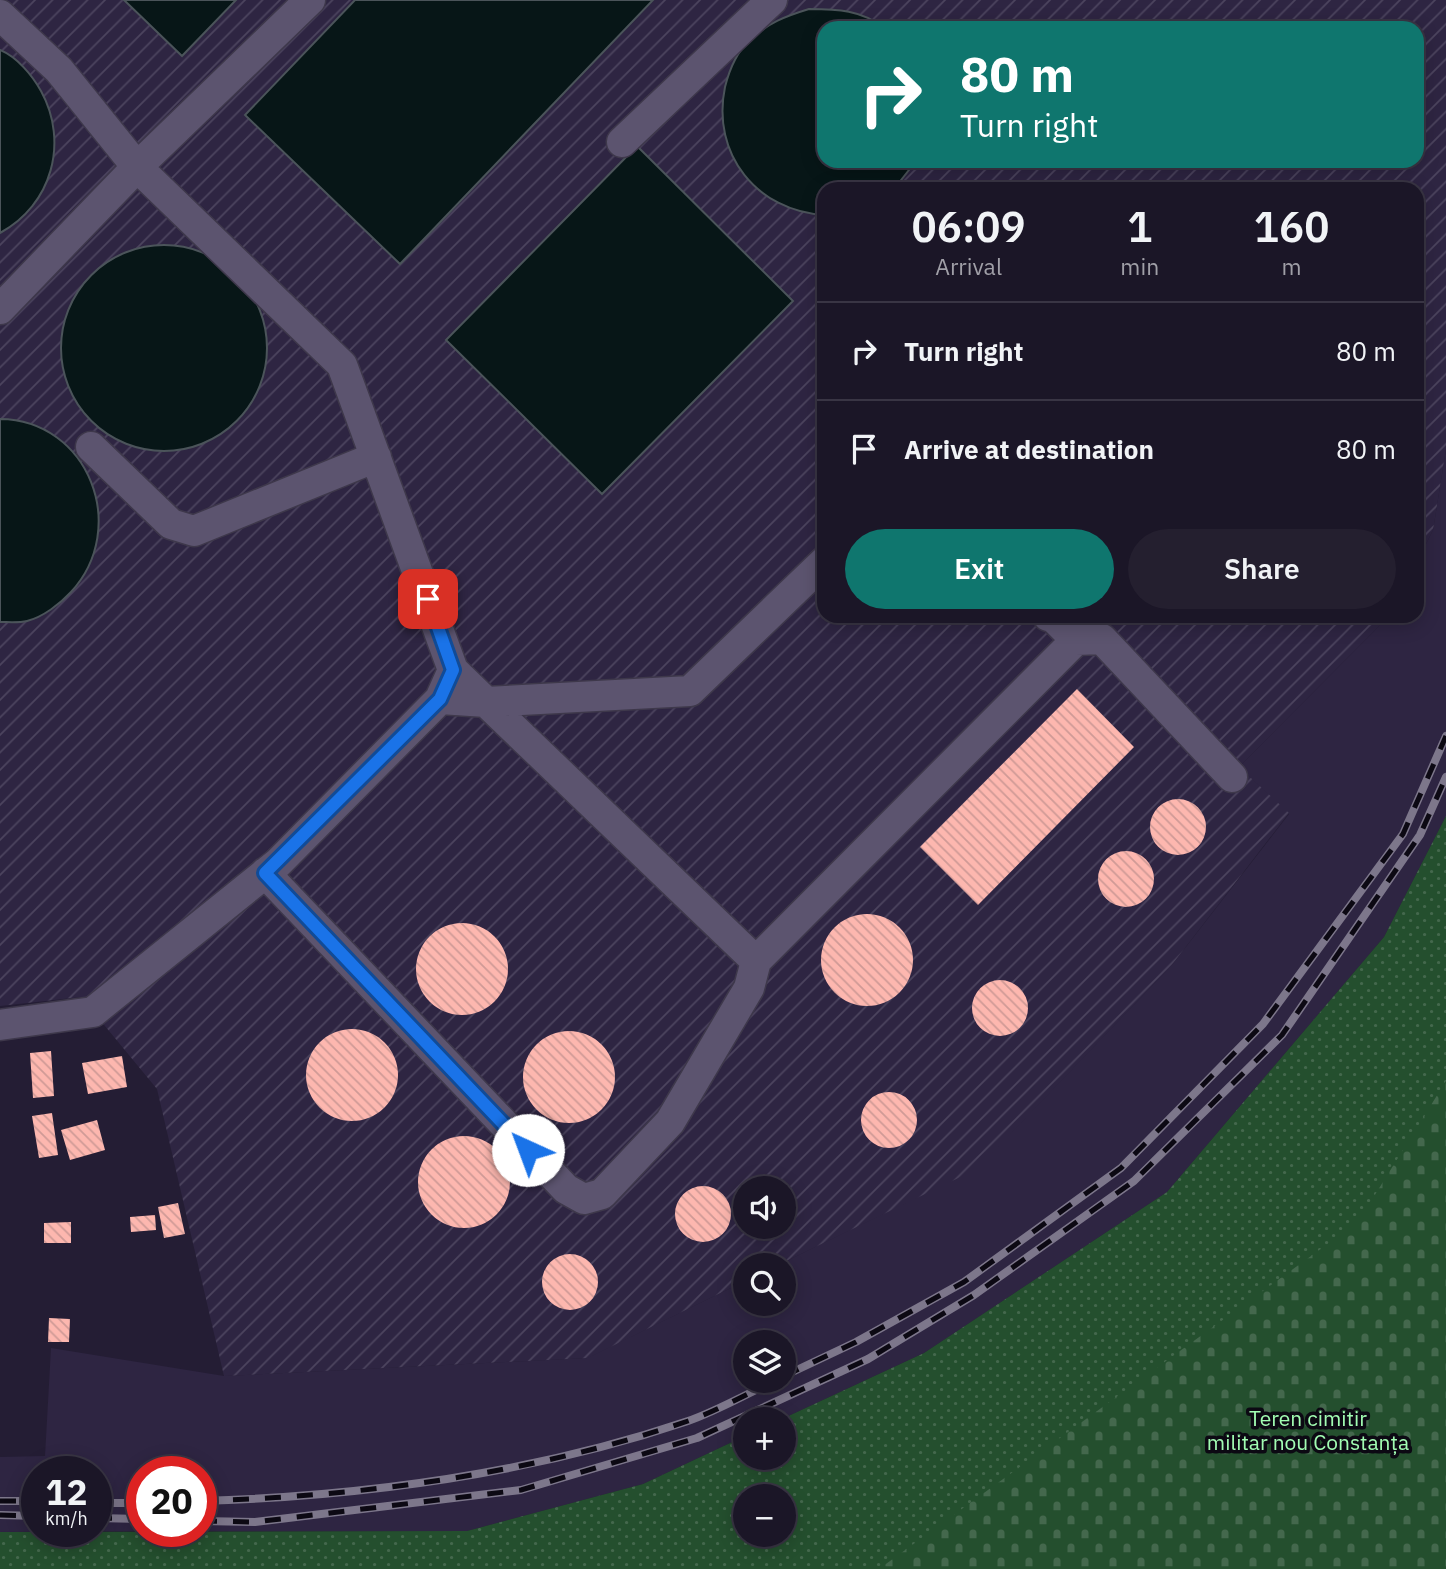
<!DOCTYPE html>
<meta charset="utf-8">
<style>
body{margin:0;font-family:"IBM Plex Sans",sans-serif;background:#241f2f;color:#f1f3f6;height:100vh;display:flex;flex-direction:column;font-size:26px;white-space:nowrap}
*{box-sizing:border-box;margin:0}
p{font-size:23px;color:#a09fa7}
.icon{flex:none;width:38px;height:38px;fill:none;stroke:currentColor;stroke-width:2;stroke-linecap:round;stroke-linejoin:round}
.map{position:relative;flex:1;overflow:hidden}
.side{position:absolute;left:817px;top:182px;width:607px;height:441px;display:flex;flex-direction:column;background:#1b1627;border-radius:21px;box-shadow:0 4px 18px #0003,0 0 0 2px #393544}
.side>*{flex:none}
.banner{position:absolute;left:817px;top:21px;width:607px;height:147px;border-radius:21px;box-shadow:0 4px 18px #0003,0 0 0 2px #393544;background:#0f766e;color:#fff;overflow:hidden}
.controls{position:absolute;left:733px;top:1176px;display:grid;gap:14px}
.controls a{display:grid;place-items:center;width:63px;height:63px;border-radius:50%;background:#1b1627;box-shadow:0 4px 18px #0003,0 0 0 2px #393544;font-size:35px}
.speed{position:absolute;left:21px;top:1456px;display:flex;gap:14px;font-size:35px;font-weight:700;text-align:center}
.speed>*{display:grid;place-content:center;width:91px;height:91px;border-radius:50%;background:#1b1627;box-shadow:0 4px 18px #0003,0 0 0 2px #393544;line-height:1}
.speed small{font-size:18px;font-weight:400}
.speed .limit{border:10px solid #d22;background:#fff;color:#111}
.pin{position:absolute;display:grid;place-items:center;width:60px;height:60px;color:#fff;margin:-30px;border-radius:14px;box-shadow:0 4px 10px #0006}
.me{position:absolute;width:77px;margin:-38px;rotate:317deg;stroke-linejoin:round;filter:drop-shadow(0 0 5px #0008)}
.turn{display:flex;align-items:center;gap:24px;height:147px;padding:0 28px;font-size:32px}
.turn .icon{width:91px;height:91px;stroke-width:2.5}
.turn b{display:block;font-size:49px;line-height:60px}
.eta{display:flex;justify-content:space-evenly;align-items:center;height:119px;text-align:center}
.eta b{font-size:42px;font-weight:600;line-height:49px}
.primary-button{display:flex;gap:14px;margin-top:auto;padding:14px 28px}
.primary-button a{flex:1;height:80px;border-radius:42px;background:#0f766e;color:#fff;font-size:28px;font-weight:600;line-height:80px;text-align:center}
.primary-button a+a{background:#241f2f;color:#f1f3f6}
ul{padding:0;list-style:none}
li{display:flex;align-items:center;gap:21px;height:98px;padding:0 28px;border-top:2px solid #393544}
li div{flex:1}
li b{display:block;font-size:26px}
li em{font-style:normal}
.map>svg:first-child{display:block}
.built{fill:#2e2542;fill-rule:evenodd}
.industrial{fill:url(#industrial-furrows);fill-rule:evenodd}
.grass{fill:url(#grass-dots);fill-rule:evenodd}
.cemetery{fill:url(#cemetery-stones)}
.water{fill:#071617;stroke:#4b545a;stroke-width:2}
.building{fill:url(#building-back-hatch)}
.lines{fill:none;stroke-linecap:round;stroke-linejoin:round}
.minor-casing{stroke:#3e384b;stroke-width:33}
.minor{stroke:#5c546f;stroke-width:30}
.rail-casing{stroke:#7d778b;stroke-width:8}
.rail{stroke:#0c0913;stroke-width:5;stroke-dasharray:16;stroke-linecap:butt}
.route-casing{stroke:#114b97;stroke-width:18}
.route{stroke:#1a73e8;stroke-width:12}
.labels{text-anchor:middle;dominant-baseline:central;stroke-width:7;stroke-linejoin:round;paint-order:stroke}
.park-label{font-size:21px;fill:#a2fdb3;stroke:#0c0913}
</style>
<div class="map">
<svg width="1446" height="1569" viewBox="0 0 1446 1569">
<defs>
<pattern id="industrial-furrows" width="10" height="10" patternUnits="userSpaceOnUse" patternTransform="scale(1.75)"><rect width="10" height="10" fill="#2e2542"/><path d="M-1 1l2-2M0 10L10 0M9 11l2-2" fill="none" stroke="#4c445e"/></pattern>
<pattern id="grass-dots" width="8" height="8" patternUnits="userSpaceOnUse" patternTransform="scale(1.75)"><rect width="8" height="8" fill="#244f2e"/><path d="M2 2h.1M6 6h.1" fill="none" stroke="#44684d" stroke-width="1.8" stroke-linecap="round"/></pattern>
<pattern id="cemetery-stones" width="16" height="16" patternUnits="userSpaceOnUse" patternTransform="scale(1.75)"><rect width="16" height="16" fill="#244f2e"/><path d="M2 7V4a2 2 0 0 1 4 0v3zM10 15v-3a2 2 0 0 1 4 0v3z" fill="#44684d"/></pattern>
<pattern id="building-back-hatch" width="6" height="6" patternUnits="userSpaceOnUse" patternTransform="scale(1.75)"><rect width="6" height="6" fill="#fdb7af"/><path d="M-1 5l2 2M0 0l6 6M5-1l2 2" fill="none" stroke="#cf9a96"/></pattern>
</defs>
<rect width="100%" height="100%" fill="#241d34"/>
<path class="built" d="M 1446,449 L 1446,816 L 1384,937 L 1167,1192 L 924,1353 L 782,1419 L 746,1419 L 745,1436 L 643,1484 L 467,1531 L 201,1531 L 201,1472 L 142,1472 L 142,1531 L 149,1531 L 0,1532 L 0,1457 L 45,1456 L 51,1348 L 224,1376 L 587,1358 L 745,1281 L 746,1304 L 784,1304 L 784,1265 L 778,1265 L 977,1168 L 1171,966 L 1289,814 L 1239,767 L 1389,616 L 1418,616 L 1418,560 L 1433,530 ZM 746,1342 L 784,1342 L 784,1381 L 746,1381 ZM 37,1472 L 96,1472 L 96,1531 L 37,1531 Z"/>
<path class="industrial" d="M 0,0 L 1446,0 L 1446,449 L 1433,530 L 1418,560 L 1418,189 L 824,189 L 824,616 L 1389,616 L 1239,767 L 1289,813 L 1171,966 L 977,1169 L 778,1265 L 746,1265 L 745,1281 L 588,1358 L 224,1376 L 157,1089 L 81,997 L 0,1006 ZM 824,28 L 1418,28 L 1418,161 L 824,161 ZM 746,1188 L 784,1188 L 784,1227 L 746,1227 Z"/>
<path class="grass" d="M 1446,816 L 1446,1569 L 0,1569 L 0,1532 L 467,1531 L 643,1484 L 745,1436 L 746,1458 L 784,1458 L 782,1419 L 924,1353 L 1167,1192 L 1384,937 ZM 746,1496 L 784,1496 L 784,1535 L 746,1535 Z"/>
<path class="cemetery" d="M 1446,1081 L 1446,1569 L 879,1569 L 1358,1222 Z"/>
<path class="water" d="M 124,0 L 236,0 L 182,56 Z
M 355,0 L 653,0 L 400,264 L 245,115 Z
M 809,9 C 837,9 862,10 884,28 L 824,28 L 824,161 L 916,161 L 894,189 L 824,189 L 824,215 C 757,211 711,154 725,87 C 729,71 737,52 749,41 C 767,23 786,16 809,9 Z
M 0,50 C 17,57 32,75 41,91 C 69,142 52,205 0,233 Z
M 637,146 L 793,301 L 602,494 L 446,340 Z
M61 348a103 103 0 1 1 206 0a103 103 0 1 1-206 0Z
M 0,419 C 89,420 130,528 71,592 C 60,604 43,617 27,621 C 19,623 8,622 0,622 Z"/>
<path class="building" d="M 1077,689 L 1134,747 L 978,905 L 920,847 Z
M1150 827a28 28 0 1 1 56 0a28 28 0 1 1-56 0Z
M1098 879a28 28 0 1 1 56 0a28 28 0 1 1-56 0Z
M821 960a46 46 0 1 1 92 0a46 46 0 1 1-92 0Z
M416 969a46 46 0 1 1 92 0a46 46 0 1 1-92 0Z
M972 1008a28 28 0 1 1 56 0a28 28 0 1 1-56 0Z
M306 1075a46 46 0 1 1 92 0a46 46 0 1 1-92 0Z
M523 1077a46 46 0 1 1 92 0a46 46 0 1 1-92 0Z
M 51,1051 L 54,1096 L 33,1098 L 30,1053 Z
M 122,1056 L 127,1087 L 88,1094 L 82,1063 Z
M861 1120a28 28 0 1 1 56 0a28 28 0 1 1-56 0Z
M 52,1113 L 58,1155 L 39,1158 L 32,1116 Z
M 97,1120 L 105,1150 L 70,1160 L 61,1130 Z
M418 1182a46 46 0 1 1 92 0a46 46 0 1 1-92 0Z
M675 1214a28 28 0 1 1 56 0a28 28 0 1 1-56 0Z
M 178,1203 L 185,1234 L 164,1238 L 158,1207 Z
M 155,1215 L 156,1230 L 131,1232 L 130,1217 Z
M 71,1222 L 71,1243 L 44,1243 L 44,1223 Z
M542 1282a28 28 0 1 1 56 0a28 28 0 1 1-56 0Z
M 49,1318 L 70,1319 L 69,1342 L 48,1342 Z"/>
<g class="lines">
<defs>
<path id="minor" d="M 0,15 L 59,70 L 137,167 L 342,365 L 453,670 L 486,702 L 690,691 L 824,562
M 622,142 L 772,0
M 0,309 L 137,167 L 310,0
M 91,447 L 171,524 L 194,531 L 376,457
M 1076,640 L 1102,639 L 1232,777
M 265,873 L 566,1189 L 584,1199 L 602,1194 L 670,1122 L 749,988 L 756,961 L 486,702 L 440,699 L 453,670
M 756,961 L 1076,640 L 1053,617 L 1048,616
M 0,1025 L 93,1012 L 278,863 L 440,699"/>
</defs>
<use href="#minor" class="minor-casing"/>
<use href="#minor" class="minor"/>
<defs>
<path id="rail" d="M 784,1376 L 856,1342 L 964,1282 L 1121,1168 L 1263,1024 L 1403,834 L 1446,736
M 0,1501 L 37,1501
M 201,1501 C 366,1496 531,1474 688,1421 C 717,1411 746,1394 775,1381
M 96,1503 L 142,1503
M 0,1515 L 37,1516
M 96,1518 L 142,1519
M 201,1521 L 255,1522 L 521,1490 L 697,1438 L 868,1359 L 974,1295 L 1134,1181 L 1282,1035 L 1420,835 L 1446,777"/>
</defs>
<use href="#rail" class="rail-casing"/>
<use href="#rail" class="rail"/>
</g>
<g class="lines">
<defs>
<path id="route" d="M 428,599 L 453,670 L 440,699 L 265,873 L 528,1150"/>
</defs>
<use href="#route" class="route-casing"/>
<use href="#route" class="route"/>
</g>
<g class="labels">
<g class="park-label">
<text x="1308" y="1418">Teren cimitir<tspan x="1308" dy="24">militar nou Constanța</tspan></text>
</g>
</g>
</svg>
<div class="controls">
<a><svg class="icon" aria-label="sound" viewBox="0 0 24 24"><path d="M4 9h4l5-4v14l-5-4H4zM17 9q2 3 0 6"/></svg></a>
<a><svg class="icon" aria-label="search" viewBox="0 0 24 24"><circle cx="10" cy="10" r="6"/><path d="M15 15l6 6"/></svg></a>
<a><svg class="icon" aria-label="layers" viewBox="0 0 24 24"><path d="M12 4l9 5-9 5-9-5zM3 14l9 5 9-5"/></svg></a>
<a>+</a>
<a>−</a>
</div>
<div class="speed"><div>12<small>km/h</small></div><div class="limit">20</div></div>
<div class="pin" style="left:428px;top:599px;background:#d93025"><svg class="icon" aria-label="arrive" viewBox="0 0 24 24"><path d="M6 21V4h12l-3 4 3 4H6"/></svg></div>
<svg class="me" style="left:528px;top:1150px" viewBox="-20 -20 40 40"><circle r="19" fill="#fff"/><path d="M0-13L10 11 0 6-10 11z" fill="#1a73e8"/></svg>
<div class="banner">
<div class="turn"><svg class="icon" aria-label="right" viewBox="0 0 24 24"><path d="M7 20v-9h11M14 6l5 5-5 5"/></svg><div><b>80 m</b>Turn right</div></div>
</div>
<section class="side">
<div class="eta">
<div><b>06:09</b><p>Arrival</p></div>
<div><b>1</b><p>min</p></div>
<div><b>160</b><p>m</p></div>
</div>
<ul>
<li><svg class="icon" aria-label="right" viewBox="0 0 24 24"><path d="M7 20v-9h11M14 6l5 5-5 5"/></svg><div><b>Turn right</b></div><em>80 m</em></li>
<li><svg class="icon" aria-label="arrive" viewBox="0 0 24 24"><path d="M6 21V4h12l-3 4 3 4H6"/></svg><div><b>Arrive at destination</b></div><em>80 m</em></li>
</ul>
<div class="primary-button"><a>Exit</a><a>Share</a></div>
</section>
</div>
